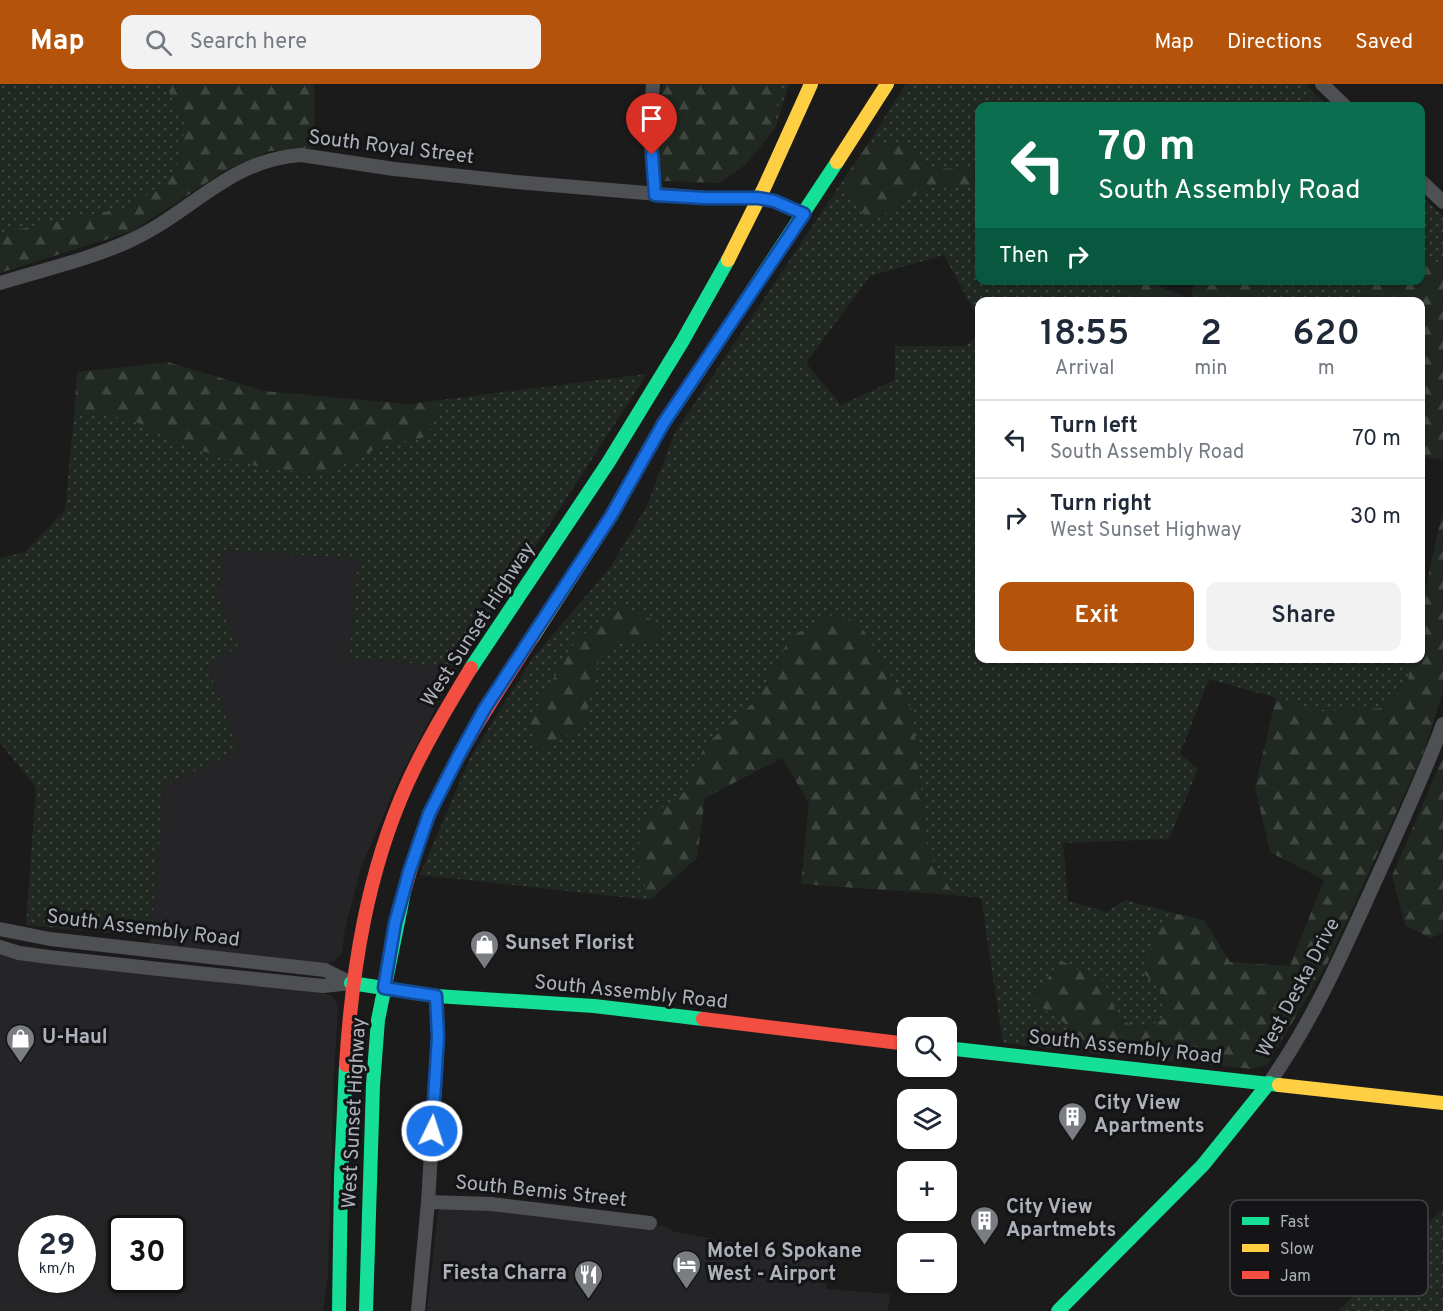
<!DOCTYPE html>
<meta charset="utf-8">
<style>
body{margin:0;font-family:Overpass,sans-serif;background:#f2f2f3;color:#1f2937;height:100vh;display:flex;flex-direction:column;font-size:22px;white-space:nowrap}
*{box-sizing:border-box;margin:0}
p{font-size:20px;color:#747a83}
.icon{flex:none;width:33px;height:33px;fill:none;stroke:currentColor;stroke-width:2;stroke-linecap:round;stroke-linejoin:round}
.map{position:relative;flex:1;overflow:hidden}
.sheet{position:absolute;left:975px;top:213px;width:450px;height:366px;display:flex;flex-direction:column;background:#fff;border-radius:12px;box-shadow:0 2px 4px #0004}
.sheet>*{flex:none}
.guide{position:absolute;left:975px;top:18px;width:450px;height:183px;border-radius:12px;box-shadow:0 2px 4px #0004;background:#0b6e4f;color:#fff;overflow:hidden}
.buttons{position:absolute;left:897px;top:933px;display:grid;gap:12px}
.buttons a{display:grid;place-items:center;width:60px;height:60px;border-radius:12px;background:#fff;box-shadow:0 2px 4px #0004;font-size:30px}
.speed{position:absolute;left:18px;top:1131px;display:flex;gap:12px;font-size:30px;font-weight:700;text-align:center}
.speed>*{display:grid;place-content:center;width:78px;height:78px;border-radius:50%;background:#fff;box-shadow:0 2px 4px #0004;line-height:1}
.speed small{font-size:15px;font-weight:400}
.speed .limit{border:3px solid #111;border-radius:9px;background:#fff;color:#111}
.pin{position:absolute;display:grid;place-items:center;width:51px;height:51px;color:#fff;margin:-62px -26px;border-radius:50% 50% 50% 0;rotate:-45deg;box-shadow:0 0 6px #0007}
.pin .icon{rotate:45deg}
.me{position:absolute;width:66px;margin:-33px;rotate:4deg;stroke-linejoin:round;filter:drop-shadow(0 0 4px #0008)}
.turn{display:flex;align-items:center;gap:21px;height:126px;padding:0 24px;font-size:27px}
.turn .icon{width:78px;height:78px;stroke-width:2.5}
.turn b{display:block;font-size:42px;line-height:51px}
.then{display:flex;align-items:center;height:57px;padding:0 24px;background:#0003;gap:12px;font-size:22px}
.eta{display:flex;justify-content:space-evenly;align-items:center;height:102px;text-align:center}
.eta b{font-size:36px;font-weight:600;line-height:42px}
.primary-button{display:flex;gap:12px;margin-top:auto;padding:12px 24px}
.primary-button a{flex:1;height:69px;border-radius:12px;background:#b45309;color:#fff;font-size:24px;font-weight:600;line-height:69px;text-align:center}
.primary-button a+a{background:#f2f2f3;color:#1f2937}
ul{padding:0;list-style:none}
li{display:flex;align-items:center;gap:18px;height:78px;padding:0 24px;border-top:2px solid #e0e1e3}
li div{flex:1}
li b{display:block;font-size:22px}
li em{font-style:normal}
header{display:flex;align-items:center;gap:36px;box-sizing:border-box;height:84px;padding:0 30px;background:#b45309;color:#fff}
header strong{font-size:28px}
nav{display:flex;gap:33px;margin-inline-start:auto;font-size:21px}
.search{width:420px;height:54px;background:#f2f2f3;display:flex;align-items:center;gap:15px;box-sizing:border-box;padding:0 21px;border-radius:12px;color:#747a83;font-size:22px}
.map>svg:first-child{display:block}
.built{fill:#252527;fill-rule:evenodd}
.grass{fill:url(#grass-dots);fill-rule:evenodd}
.forest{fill:url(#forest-firs)}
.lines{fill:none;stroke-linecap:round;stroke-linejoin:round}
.street{stroke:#4f5053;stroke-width:14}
.fast{stroke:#16e098;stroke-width:14}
.slow{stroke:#ffcf43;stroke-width:14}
.jam{stroke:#f24e42;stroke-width:14}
.route-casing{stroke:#114b97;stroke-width:15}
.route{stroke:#1a73e8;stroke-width:10}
.labels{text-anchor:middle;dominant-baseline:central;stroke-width:6;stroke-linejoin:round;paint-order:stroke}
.street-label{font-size:20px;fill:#adb2ba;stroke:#151517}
.poi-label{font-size:20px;font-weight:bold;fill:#adb2ba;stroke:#151517;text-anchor:start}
.key{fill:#151517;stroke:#434448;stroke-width:1.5}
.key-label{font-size:16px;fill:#adb2ba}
</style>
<header>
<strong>Map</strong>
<div class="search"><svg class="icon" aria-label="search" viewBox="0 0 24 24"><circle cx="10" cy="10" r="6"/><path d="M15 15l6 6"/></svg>Search here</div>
<nav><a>Map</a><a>Directions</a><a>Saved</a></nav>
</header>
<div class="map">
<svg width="1443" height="1227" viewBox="0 0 1443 1227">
<defs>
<pattern id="grass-dots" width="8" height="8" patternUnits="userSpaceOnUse" patternTransform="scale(1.5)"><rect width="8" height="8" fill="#212821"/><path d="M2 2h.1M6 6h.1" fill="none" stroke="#3f453f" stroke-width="1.8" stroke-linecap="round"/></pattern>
<pattern id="forest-firs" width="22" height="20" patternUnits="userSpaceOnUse" patternTransform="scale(1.5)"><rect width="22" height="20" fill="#212821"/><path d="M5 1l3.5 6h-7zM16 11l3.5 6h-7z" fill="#3f453f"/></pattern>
</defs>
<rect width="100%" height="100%" fill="#1b1b1b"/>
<path class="built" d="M 223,466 L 358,475 L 349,574 L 457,583 L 398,697 L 361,784 L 345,845 L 342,869 L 334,878 L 326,880 L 150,861 L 164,702 L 239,666 L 207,580 L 237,563 L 218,511 Z
M 0,869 L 319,908 L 330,911 L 337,919 L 338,929 L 334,989 L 328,1192 L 323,1227 L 0,1227 ZM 32,1144 L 82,1144 L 82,1196 L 32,1196 ZM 122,1144 L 172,1144 L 172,1196 L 122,1196 Z
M 489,1123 L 606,1139 L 664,1142 L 675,1148 L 828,1175 L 826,1205 L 890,1210 L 888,1227 L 427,1227 L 438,1127 L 444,1124 Z"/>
<path class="grass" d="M 0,0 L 165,0 L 186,41 L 175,89 L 133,122 L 0,149 Z
M 774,0 L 789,0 L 775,45 L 778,3 Z
M 906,0 L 1306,0 L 1315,10 L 1291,22 L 980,22 L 979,85 L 924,84 L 906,60 L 866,63 Z
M 843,96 L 869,139 L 931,101 L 979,101 L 980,196 L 1120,197 L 1122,217 L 980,218 L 979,236 L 944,171 L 870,192 L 806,279 L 841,321 L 895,296 L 895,262 L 966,262 L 979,251 L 980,574 L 1412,575 L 1407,601 L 1381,624 L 1316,628 L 1276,614 L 1209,595 L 1180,670 L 1198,685 L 1169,755 L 1063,759 L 1068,817 L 1107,828 L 1125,816 L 1173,829 L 1153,856 L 1166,934 L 1142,946 L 1119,935 L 1104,898 L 1033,917 L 1067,941 L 1074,967 L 1003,959 L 981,814 L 954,811 L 928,769 L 912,626 L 790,553 L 759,614 L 705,661 L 686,707 L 642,739 L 637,776 L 650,816 L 420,791 L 469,676 L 532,575 L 609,485 L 647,422 L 674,350 ZM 622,522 L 658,557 L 619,557 L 599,575 Z
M 1420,111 L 1443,132 L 1443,180 L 1421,173 Z
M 1257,197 L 1368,197 L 1360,218 L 1273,217 L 1265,211 Z
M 647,290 L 457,583 L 349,574 L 358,475 L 223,466 L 218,511 L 238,563 L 207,581 L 239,666 L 164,702 L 151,853 L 26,841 L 36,703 L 0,659 L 0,474 L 25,468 L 65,426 L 74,333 L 98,330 L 130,335 L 191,364 L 326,389 L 384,361 L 426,353 L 441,316 Z
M 1443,1124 L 1443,1227 L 1339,1227 L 1339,1226 Z"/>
<path class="forest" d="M 165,0 L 314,0 L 315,64 L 270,67 L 226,86 L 133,147 L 0,189 L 0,149 L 133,122 L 175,89 L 186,41 Z
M 663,0 L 774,0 L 778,3 L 775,45 L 745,81 L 720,99 L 662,97 L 657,46 Z
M 1315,10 L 1329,22 L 1292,22 Z
M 906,60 L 924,84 L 979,85 L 979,101 L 931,101 L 869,139 L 843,96 L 866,63 Z
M 1421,173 L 1443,180 L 1443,376 L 1421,373 L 1420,218 L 1360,217 L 1368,197 L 1420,196 Z
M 1120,197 L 1146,197 L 1191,215 L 1194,197 L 1257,197 L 1265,211 L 1273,217 L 1122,217 Z
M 168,278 L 264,307 L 408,320 L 441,316 L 426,353 L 384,361 L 326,389 L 271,386 L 191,364 L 130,335 L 98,330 L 74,333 L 77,288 Z
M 1443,425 L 1443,608 L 1423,670 L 1327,880 L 1267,981 L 1252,985 L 1074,967 L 1067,941 L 1033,917 L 1060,876 L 1104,898 L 1119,935 L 1142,946 L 1165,934 L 1163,910 L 1144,889 L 1153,856 L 1173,829 L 1204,836 L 1230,878 L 1290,882 L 1324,796 L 1270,768 L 1255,703 L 1276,614 L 1316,628 L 1381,624 L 1407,601 L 1412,575 L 1420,574 L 1421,525 Z
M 622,522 L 663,541 L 658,557 L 619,557 L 599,575 L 584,643 L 538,666 L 529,637 L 576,556 Z
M 834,530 L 861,542 L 912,626 L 928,769 L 954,811 L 801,800 L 809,719 L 782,674 L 705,714 L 697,774 L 650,816 L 637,776 L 642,738 L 686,707 L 705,661 L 759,614 L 790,553 Z
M 1443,673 L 1443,849 L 1431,854 L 1405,841 L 1392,792 Z"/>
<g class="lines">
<path class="street" d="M 653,0 L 650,44 L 655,110
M 1322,0 L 1345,22
M 1420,96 L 1443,118
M 0,199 C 42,186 87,176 127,158 C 190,131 227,76 301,71 L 394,85 L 516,98 L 705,114 L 758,114 L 774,117 L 804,130
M 0,845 L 50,855 L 325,886 L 351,899
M 0,863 L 19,869 L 49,873 L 159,885 L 323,902 L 351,899
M 1269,999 C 1309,943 1340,875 1368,813 C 1394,755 1421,699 1443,640
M 428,1118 L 491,1120 L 650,1139
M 418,1227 L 428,1118 L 438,953 L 436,912"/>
<path class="fast" d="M 701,284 L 837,78
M 471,584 L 608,379 L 682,258 L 728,176
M 351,899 L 436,912 L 594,922 L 703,935
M 946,964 L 1279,1001
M 339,1227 L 341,1092 L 346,981
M 366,1227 L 373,1001 L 378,936 L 404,808
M 1058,1227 L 1203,1081 L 1269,999"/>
<path class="slow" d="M 837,78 L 887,0
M 728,176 L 764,104 L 811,0
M 532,554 L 611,432 L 663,340 L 701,284
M 1279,1001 L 1443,1019"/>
<path class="jam" d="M 404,808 C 412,781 419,754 430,729 C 458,667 495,611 532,554
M 703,935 L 908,960
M 346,981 C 352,885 367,789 407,700 C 425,660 448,622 471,584"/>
</g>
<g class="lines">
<defs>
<path id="route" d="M 432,1047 L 438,953 L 436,912 L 384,904 L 395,839 L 409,788 L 429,730 L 459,671 L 485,624 L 611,432 L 663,340 L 804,130 L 774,117 L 758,114 L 705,114 L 655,111 L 652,71"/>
</defs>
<use href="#route" class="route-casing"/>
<use href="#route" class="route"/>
</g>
<defs>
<symbol id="shop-pin" viewBox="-11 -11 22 30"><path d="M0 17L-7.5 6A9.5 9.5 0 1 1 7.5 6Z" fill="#7a7d82" stroke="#151517"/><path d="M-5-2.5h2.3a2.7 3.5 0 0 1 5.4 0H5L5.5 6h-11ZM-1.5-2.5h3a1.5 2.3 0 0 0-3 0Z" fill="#fff"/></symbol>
<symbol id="building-pin" viewBox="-11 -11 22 30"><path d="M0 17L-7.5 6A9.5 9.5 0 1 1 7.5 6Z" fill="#7a7d82" stroke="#151517"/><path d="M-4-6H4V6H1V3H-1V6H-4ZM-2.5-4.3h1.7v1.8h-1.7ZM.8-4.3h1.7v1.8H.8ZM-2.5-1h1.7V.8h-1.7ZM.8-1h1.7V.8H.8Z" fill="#fff"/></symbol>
<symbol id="hotel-pin" viewBox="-11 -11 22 30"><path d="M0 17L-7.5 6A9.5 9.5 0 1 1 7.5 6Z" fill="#7a7d82" stroke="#151517"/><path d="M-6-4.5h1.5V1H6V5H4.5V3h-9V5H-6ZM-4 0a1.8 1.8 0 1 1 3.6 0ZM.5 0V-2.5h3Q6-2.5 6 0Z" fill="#fff"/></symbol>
<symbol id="restaurant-pin" viewBox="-11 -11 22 30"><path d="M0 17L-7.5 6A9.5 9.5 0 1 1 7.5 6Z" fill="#7a7d82" stroke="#151517"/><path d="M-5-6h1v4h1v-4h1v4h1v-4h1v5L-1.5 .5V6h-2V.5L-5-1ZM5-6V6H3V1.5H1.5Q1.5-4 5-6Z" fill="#fff"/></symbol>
</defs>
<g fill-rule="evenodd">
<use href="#shop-pin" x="468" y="844" width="33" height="45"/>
<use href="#shop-pin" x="4" y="938" width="33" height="45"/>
<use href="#building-pin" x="1056" y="1016" width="33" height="45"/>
<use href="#building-pin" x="968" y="1120" width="33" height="45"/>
<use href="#hotel-pin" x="670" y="1164" width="33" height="45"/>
<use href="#restaurant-pin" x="572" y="1174" width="33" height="45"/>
</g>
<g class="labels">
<g class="street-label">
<text transform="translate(391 64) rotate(7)">South Royal Street</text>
<text transform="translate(479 541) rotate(-57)">West Sunset Highway</text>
<text transform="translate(143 845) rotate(7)">South Assembly Road</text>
<text transform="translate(1299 904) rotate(-62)">West Deska Drive</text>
<text transform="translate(631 909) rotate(6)">South Assembly Road</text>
<text transform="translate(1125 964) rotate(6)">South Assembly Road</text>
<text transform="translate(355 1029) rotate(-87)">West Sunset Highway</text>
<text transform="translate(541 1108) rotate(6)">South Bemis Street</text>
</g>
<g class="poi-label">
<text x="505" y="860">Sunset Florist</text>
<text x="42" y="954">U-Haul</text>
<text x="1094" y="1020">City View<tspan x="1094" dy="23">Apartments</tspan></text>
<text x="1006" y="1124">City View<tspan x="1006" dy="23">Apartmebts</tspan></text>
<text x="707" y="1168">Motel 6 Spokane<tspan x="707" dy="23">West - Airport</tspan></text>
<text x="567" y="1190" text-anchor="end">Fiesta Charra</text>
</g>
</g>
<rect x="1230" y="1116" width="198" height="96" rx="9" class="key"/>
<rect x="1242" y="1133" width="27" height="8" fill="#16e098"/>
<rect x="1242" y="1160" width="27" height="8" fill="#ffcf43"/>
<rect x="1242" y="1187" width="27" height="8" fill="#f24e42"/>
<g class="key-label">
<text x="1280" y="1143">Fast</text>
<text x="1280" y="1170">Slow</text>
<text x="1280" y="1197">Jam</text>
</g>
</svg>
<div class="buttons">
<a><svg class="icon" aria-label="search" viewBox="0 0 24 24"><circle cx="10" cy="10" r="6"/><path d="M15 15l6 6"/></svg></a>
<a><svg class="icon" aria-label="layers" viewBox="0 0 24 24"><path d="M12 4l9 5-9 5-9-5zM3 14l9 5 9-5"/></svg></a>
<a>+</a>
<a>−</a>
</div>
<div class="speed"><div>29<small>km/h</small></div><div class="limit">30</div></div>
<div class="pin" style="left:652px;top:71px;background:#d93025"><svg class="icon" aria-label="arrive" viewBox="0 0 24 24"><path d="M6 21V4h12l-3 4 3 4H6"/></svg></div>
<svg class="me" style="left:432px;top:1047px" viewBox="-20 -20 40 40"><circle r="17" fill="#1a73e8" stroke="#fff" stroke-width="3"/><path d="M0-11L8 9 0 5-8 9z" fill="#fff"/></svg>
<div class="guide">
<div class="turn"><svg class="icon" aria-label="left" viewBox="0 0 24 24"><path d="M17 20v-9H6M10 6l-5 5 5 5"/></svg><div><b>70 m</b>South Assembly Road</div></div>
<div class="then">Then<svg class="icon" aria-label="right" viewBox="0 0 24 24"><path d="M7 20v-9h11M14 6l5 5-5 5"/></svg></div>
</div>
<section class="sheet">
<div class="eta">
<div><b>18:55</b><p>Arrival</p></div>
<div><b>2</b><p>min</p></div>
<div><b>620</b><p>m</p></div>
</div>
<ul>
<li><svg class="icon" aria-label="left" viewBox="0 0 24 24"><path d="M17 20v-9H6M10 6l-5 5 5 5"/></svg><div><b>Turn left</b><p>South Assembly Road</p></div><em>70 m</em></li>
<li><svg class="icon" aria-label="right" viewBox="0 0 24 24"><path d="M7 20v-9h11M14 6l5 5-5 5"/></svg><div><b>Turn right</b><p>West Sunset Highway</p></div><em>30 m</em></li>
</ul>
<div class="primary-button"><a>Exit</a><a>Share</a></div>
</section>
</div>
